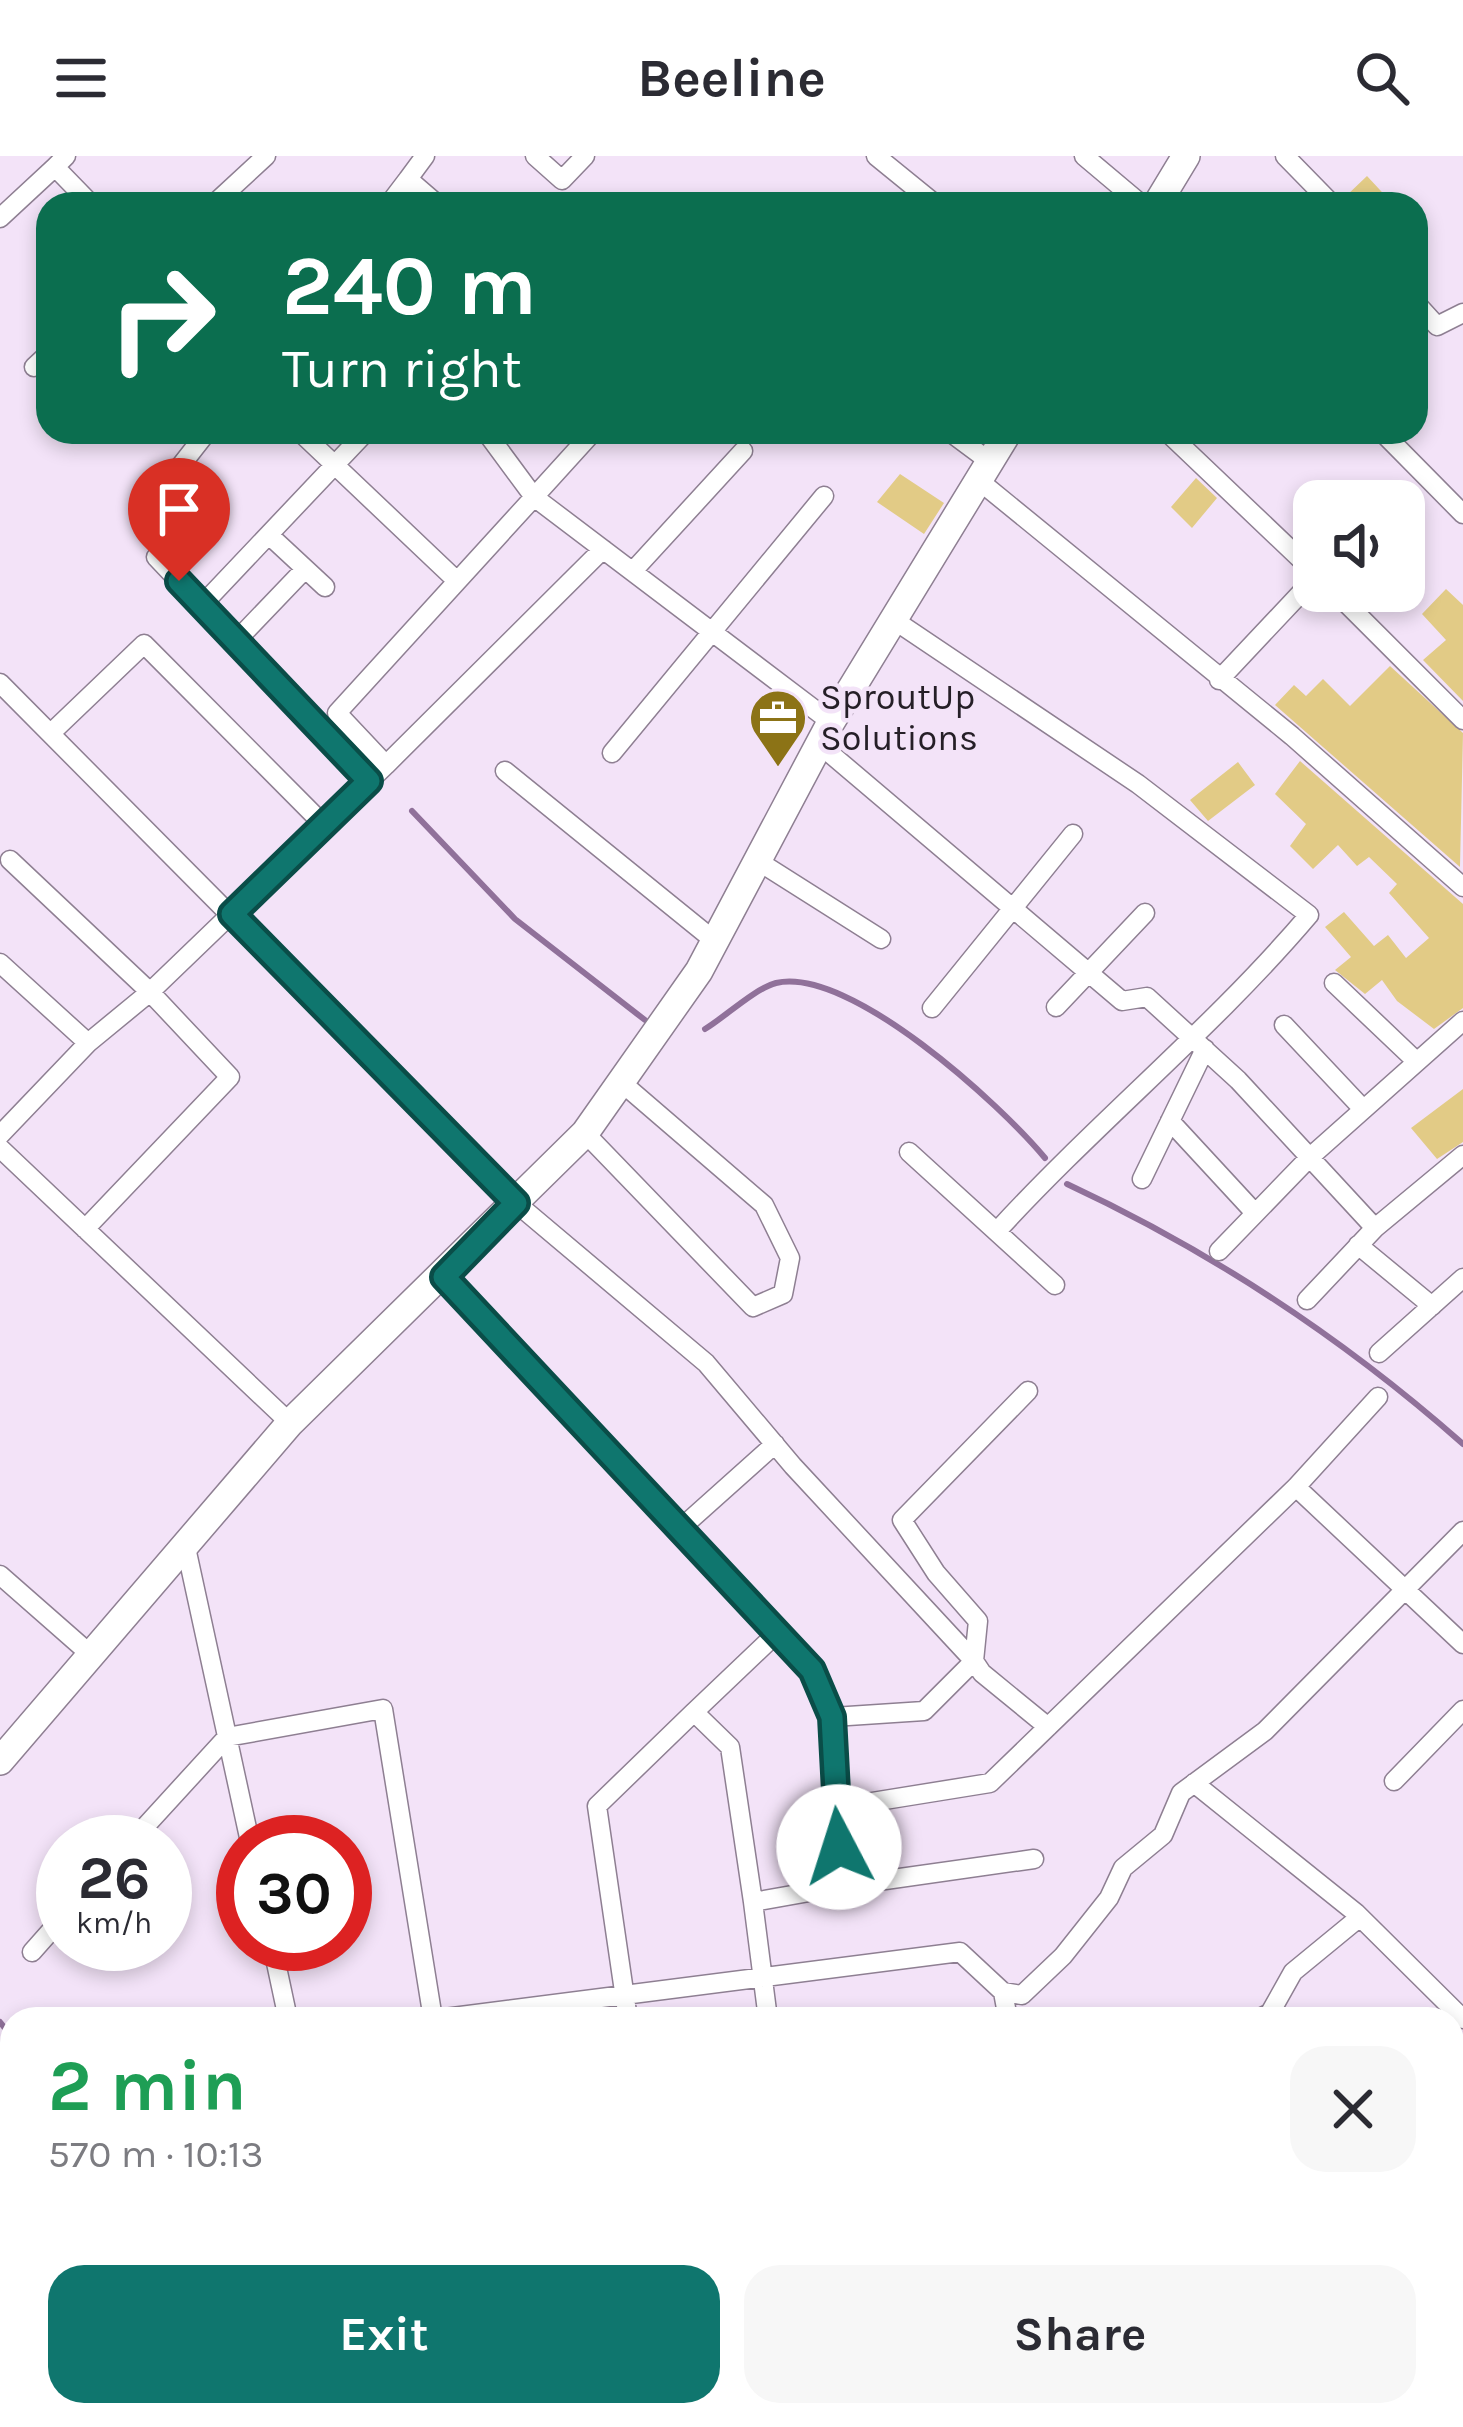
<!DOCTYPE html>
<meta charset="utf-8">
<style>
body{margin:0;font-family:Karla,sans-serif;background:#f7f7f7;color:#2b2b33;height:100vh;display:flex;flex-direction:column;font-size:45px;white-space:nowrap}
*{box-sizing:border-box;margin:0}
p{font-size:39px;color:#7c7c81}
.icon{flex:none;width:66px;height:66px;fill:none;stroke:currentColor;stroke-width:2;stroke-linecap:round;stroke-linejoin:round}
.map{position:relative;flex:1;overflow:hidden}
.sheet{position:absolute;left:0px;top:1851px;width:1464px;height:420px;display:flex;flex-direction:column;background:#fff;border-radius:36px 36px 0 0;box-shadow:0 6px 18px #0003}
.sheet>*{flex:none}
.hud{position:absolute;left:36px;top:36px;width:1392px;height:252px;border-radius:36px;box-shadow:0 6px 18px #0003;background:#0b6e4f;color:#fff;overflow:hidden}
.fabs{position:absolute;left:1293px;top:324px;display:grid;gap:24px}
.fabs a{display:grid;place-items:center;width:132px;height:132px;border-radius:24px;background:#fff;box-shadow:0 6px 18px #0003;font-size:60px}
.speed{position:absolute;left:36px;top:1659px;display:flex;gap:24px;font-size:60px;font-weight:700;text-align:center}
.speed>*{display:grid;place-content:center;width:156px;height:156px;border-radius:50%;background:#fff;box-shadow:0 6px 18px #0003;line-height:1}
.speed small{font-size:30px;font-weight:400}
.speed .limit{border:18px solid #d22;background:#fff;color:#111}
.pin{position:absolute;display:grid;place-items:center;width:102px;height:102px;color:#fff;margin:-123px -51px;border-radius:50% 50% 50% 0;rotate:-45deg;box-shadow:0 0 12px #0007}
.pin .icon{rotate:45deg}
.me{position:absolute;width:132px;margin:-66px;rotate:355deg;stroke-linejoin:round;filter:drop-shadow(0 0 9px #0008)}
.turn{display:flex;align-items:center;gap:42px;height:252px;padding:0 48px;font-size:54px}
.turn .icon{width:156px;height:156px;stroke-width:2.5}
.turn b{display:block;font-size:84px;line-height:102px}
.round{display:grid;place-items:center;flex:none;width:126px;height:126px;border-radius:36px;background:#f7f7f7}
.summary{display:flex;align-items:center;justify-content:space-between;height:204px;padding:0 48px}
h1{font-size:72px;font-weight:700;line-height:90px;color:#1e9e55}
.cta{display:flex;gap:24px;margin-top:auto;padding:24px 48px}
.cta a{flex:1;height:138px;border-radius:36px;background:#0f766e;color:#fff;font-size:48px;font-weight:700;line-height:138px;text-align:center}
.cta a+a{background:#f7f7f7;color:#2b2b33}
header{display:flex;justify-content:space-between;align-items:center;height:156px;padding:0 48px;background:#fff;font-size:54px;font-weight:700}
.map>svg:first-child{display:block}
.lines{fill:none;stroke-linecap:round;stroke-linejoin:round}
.stream{stroke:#90719a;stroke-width:6}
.building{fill:#e2cb86}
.minor-casing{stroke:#8e7f92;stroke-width:21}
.secondary-casing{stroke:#8e7f92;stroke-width:30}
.minor{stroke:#fff;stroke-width:18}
.secondary{stroke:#fff;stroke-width:27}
.route-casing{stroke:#0a4d48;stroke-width:30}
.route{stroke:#0f766e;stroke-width:21}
.labels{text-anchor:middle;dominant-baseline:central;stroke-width:9;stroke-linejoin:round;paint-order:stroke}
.poi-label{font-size:36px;fill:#251f27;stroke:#f3e3f8;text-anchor:start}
</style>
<header><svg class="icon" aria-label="menu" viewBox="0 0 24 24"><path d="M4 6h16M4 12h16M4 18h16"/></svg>Beeline<svg class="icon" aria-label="search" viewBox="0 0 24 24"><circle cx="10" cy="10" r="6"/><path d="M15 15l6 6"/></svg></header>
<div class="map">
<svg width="1463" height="2271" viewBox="0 0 1463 2271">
<rect width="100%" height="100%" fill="#f3e3f8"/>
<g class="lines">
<path class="stream" d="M 412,655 L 515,763 L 645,864
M 705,873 C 725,861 754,833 776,827 C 850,810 1001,949 1045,1002
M 1067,1028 C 1213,1096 1343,1182 1463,1288
M 0,1866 L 12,1881"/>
</g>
<path class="building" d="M 1367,20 L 1393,48 L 1345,48 L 1344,42 Z
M 900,318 L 944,347 L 924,378 L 877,346 Z
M 1196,322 L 1217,342 L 1192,372 L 1171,351 Z
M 1446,433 L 1463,449 L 1463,545 L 1423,504 L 1446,484 L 1422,458 Z
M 1390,510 L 1463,577 L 1460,711 L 1275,549 L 1294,529 L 1306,540 L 1323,523 L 1350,550 Z
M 1300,605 L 1463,748 L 1463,852 L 1434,873 L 1397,845 L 1382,824 L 1365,838 L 1335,814 L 1351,801 L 1325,771 L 1344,756 L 1374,790 L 1388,779 L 1406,802 L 1429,782 L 1389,737 L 1397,728 L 1369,701 L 1357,710 L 1338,689 L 1313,713 L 1290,690 L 1306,668 L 1275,638 Z
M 1238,606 L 1255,629 L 1208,665 L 1190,644 Z
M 1463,933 L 1463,986 L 1437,1003 L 1411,972 Z"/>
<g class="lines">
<defs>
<path id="minor" d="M 66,0 L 55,11 L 91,48
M 425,0 L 408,23 L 437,48
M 535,0 L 562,24 L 585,0
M 876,0 L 935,48
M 1084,0 L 1141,48
M 1285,0 L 1332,48
M 214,48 L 266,0
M 389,48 L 408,23
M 0,62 L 55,11
M 1416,147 L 1437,170 L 1463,157
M 34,211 L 48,198
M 300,276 L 457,425
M 593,276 L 534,341 L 831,566
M 950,276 L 989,305
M 1167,276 L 1314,416
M 1382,276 L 1463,358
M 977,323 L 1292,580 L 1463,731
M 157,340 L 207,276
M 269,379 L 325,431
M 156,401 L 369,625
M 633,415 L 743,295
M 1334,435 L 1463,564
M 202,449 L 362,280
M 891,462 L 1138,628 L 1309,759 C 1214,871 1098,965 998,1074
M 236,485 L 305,413
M 1219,524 L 1314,423
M 0,527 L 516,1047 L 706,1207 L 793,1310 L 974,1505 L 924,1555 L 833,1561
M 51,577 L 144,488 L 324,669
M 819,588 L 1122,845 L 1147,841 L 1238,924 L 1375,1072
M 612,597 L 824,340
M 386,609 L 603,393
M 505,615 L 716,786
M 10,704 L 150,836 L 230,921 L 85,1073
M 758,705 L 881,783
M 0,807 L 88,887 L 0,979
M 1334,827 L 1416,905
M 1056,851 L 1145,757
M 932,852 L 1073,678
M 1284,869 L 1363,953
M 88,887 L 150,836 L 386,609 L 337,557 L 534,341 L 486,276
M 1170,965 L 1255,1057
M 585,977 L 753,1151 L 783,1138 L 790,1102 L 764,1049 L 621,926
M 0,992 L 290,1267
M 909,996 L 1055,1129
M 1142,1023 L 1205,893
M 1358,1089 L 1432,1150
M 1219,1095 L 1309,1002 L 1463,865
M 444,1121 L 811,1514 L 833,1561 L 835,1652
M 1307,1144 L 1375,1072 L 1463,999
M 1379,1197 L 1463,1122
M 1028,1235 L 902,1364 L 936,1417 L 978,1465 L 974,1505 L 982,1517 L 1048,1571
M 1296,1331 L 1463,1488
M 680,1373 L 775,1288
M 185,1387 L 250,1686
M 0,1419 L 90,1498
M 777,1477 L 694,1556 L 730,1591 L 753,1746 L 843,1730 L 835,1652 L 990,1627 L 1296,1331 L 1378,1241
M 1394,1625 L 1463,1554
M 1194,1627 L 1356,1757 L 1463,1863
M 131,1686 L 227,1581 L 383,1553 L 433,1863
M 843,1730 L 1034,1703
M 753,1746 L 768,1863
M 272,1788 L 288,1863
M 32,1796 L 63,1761
M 1003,1836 L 1008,1863
M 437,1863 L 960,1796 L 1003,1836 L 1022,1839 L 1063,1800 L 1109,1742 L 1123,1712 L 1163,1679 L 1181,1637 L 1265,1575 L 1463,1375
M 628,1863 L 597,1650 L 694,1556
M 1258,1863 L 1270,1857 L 1293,1816 L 1360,1761
M 1452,1996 L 1463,1986
M 370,2259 L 372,2271
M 1379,2259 L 1393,2271
M 58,2271 L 70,2259"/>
<path id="secondary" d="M 1157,48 L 1186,0
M 0,1605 L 290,1267 L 585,977 L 699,815 L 831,566 L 1008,276"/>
</defs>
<use href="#minor" class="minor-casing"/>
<use href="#secondary" class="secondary-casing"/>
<use href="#minor" class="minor"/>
<use href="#secondary" class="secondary"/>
</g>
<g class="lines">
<defs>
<path id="route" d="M 179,425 L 369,625 L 232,758 L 516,1047 L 444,1121 L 812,1514 L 832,1561 L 839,1691"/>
</defs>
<use href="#route" class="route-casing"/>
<use href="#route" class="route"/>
</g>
<defs>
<symbol id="office-pin" viewBox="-11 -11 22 30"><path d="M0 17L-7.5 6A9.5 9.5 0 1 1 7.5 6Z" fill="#8c7316" stroke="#f3e3f8"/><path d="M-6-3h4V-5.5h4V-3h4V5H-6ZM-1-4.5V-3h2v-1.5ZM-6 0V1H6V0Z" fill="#fff"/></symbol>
</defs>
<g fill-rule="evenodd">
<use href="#office-pin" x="745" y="529" width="66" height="90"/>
</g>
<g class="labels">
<g class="poi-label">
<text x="820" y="541">SproutUp<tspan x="820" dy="41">Solutions</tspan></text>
</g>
</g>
</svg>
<div class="fabs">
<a><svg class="icon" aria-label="sound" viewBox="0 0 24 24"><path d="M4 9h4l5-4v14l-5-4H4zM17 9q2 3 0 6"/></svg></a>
</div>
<div class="speed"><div>26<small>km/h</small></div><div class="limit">30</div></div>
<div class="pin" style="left:179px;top:425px;background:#d93025"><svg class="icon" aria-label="arrive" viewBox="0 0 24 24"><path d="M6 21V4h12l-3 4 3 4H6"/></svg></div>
<svg class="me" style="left:839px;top:1691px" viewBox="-20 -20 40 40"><circle r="19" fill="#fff"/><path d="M0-13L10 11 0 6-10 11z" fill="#0f766e"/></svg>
<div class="hud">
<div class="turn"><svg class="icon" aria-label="right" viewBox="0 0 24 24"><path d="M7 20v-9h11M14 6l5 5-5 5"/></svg><div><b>240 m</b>Turn right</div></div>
</div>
<section class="sheet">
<div class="summary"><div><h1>2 min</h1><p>570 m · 10:13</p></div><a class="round"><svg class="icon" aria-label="close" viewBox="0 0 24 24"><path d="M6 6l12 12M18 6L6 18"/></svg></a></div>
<div class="cta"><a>Exit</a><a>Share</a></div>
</section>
</div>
